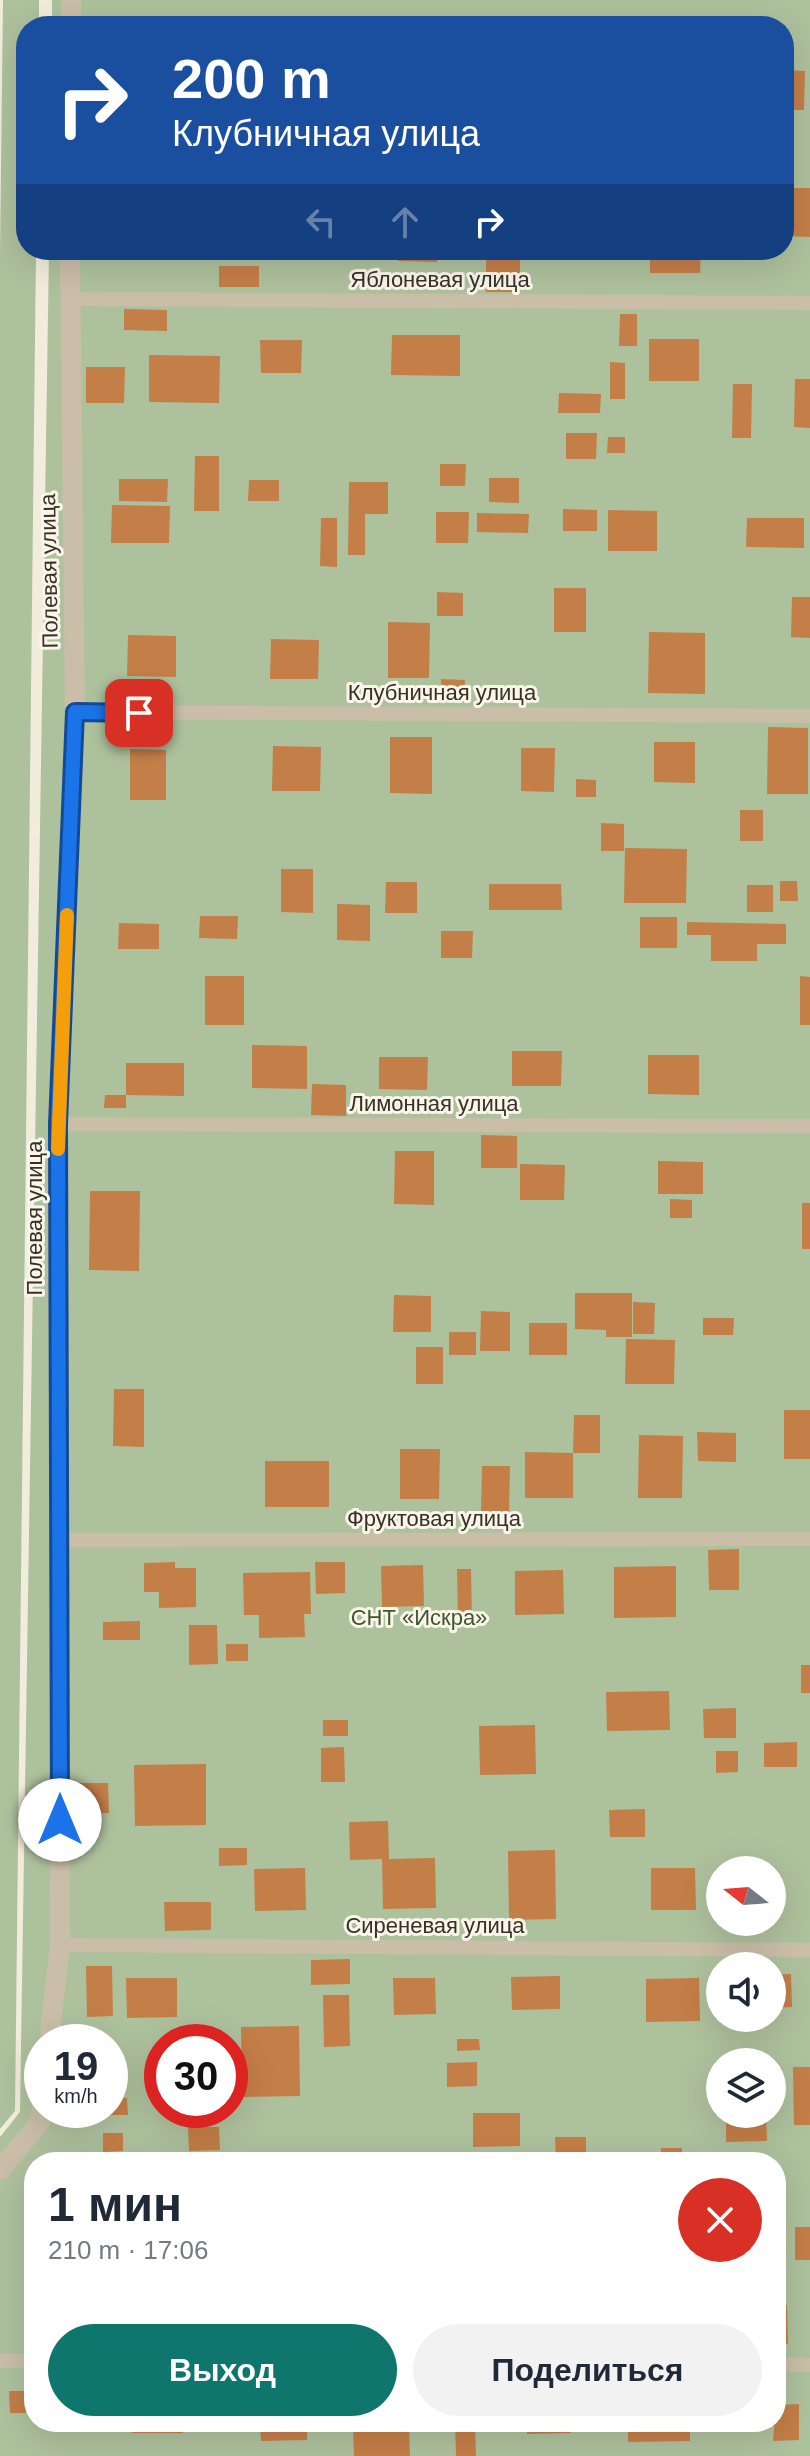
<!DOCTYPE html>
<html lang="ru">
<meta charset="utf-8">
<style>
body{margin:0;font-family:Arial,sans-serif;background:#f2f2f3;color:#1f2937;height:100vh;display:flex;flex-direction:column;font-size:30px;white-space:nowrap}
*{box-sizing:border-box;margin:0}
p{font-size:26px;color:#747a83}
.icon{flex:none;width:44px;height:44px;fill:none;stroke:currentColor;stroke-width:2;stroke-linecap:round;stroke-linejoin:round}
.map{position:relative;flex:1;overflow:hidden}
.sheet{position:absolute;left:24px;top:2152px;width:762px;height:280px;display:flex;flex-direction:column;background:#fff;border-radius:32px;box-shadow:0 8px 32px #0002}
.sheet>*{flex:none}
.banner{position:absolute;left:16px;top:16px;width:778px;height:244px;border-radius:32px;box-shadow:0 8px 32px #0002;background:#1a4fa0;color:#fff;overflow:hidden}
.needle{width:52px;rotate:287deg}
.fabs{position:absolute;left:706px;top:1856px;display:grid;gap:16px}
.fabs a{display:grid;place-items:center;width:80px;height:80px;border-radius:50%;background:#fff;box-shadow:0 8px 32px #0002;font-size:40px}
.speed{position:absolute;left:24px;top:2024px;display:flex;gap:16px;font-size:40px;font-weight:700;text-align:center}
.speed>*{display:grid;place-content:center;width:104px;height:104px;border-radius:50%;background:#fff;box-shadow:0 8px 32px #0002;line-height:1}
.speed small{font-size:20px;font-weight:400}
.speed .limit{border:12px solid #d22;background:#fff;color:#111}
.pin{position:absolute;display:grid;place-items:center;width:68px;height:68px;color:#fff;margin:-34px;border-radius:16px;box-shadow:0 4px 12px #0006}
.me{position:absolute;width:88px;margin:-44px;rotate:0deg;stroke-linejoin:round;filter:drop-shadow(0 0 6px #0008)}
.turn{display:flex;align-items:center;gap:28px;height:168px;padding:0 24px;font-size:36px}
.turn .icon{width:104px;height:104px;stroke-width:2.5}
.turn b{display:block;font-size:56px;line-height:68px}
.lanes{display:flex;align-items:center;height:76px;padding:0 24px;background:#0003;justify-content:center;gap:40px;direction:ltr}
.lanes .off{opacity:.35}
.round{display:grid;place-items:center;flex:none;width:84px;height:84px;border-radius:42px;background:#f2f2f3}
.overview{display:flex;align-items:center;justify-content:space-between;height:136px;padding:0 24px}
h1{font-size:48px;font-weight:600;line-height:60px}
.action{display:flex;gap:16px;margin-top:auto;padding:16px 24px}
.action a{flex:1;height:92px;border-radius:48px;background:#0f766e;color:#fff;font-size:32px;font-weight:600;line-height:92px;text-align:center}
.action a+a{background:#f2f2f3;color:#1f2937}
.map>svg:first-child{display:block}
.green{fill:#aec19d;fill-rule:evenodd}
.building{fill:#c47e48}
.lines{fill:none;stroke-linecap:round;stroke-linejoin:round}
.lane{stroke:#cabea8;stroke-width:14}
.street{stroke:#cabea8;stroke-width:20}
.route-casing{stroke:#114b97;stroke-width:20}
.route{stroke:#1a73e8;stroke-width:14}
.slow{stroke:#f59e0b;stroke-width:14}
.labels{text-anchor:middle;dominant-baseline:central;stroke-width:6;stroke-linejoin:round;paint-order:stroke}
.street-label{font-size:22px;fill:#373028;stroke:#f9f5e9}
.park-label{font-size:22px;fill:#3e552d;stroke:#f9f5e9}
</style>
<div class="map">
<svg width="810" height="2456" viewBox="0 0 810 2456">
<rect width="100%" height="100%" fill="#f2ecdc"/>
<path class="green" d="M 3,0 L 39,0 L 39,26 L 26,26 L 26,250 L 36,250 L 15,2111 L 0,2129 L 0,254 Z
M 52,0 L 810,0 L 810,2456 L 0,2456 L 0,2137 L 20,2112 L 49,250 L 784,250 L 784,26 L 52,26 ZM 720,1870 L 772,1870 L 772,1922 L 720,1922 ZM 720,1966 L 772,1966 L 772,2018 L 720,2018 ZM 42,2042 L 110,2042 L 110,2110 L 42,2110 ZM 162,2042 L 230,2042 L 230,2110 L 162,2110 ZM 720,2062 L 772,2062 L 772,2114 L 720,2114 ZM 34,2162 L 776,2162 L 776,2422 L 34,2422 Z"/>
<path class="building" d="M 784,70 L 805,71 L 804,110 L 784,110 Z
M 785,188 L 810,188 L 810,237 L 785,236 Z
M 113,250 L 177,250 L 177,256 L 113,256 Z
M 398,250 L 437,250 L 437,262 L 398,261 Z
M 520,250 L 589,250 L 589,260 L 520,259 Z
M 650,250 L 701,250 L 700,273 L 650,273 Z
M 486,258 L 520,259 L 520,292 L 486,292 Z
M 219,266 L 259,266 L 259,287 L 219,287 Z
M 124,309 L 167,310 L 167,331 L 124,330 Z
M 620,314 L 637,314 L 637,346 L 619,346 Z
M 392,335 L 460,335 L 460,376 L 391,375 Z
M 649,339 L 699,339 L 699,381 L 649,381 Z
M 260,340 L 302,340 L 301,373 L 261,373 Z
M 149,355 L 220,356 L 219,403 L 149,402 Z
M 610,362 L 625,363 L 625,399 L 610,399 Z
M 86,367 L 125,367 L 124,403 L 86,403 Z
M 795,379 L 810,379 L 810,428 L 794,427 Z
M 733,384 L 752,384 L 751,438 L 732,438 Z
M 559,393 L 601,394 L 600,413 L 558,413 Z
M 566,433 L 597,433 L 596,459 L 566,459 Z
M 608,437 L 625,437 L 625,453 L 607,453 Z
M 195,456 L 219,456 L 219,511 L 194,511 Z
M 440,464 L 466,464 L 465,486 L 440,486 Z
M 489,478 L 519,478 L 519,503 L 489,502 Z
M 119,479 L 168,479 L 167,502 L 119,501 Z
M 249,480 L 279,480 L 279,501 L 248,501 Z
M 349,482 L 388,482 L 388,514 L 365,514 L 365,555 L 348,555 Z
M 112,505 L 170,506 L 169,543 L 111,543 Z
M 563,509 L 597,510 L 597,531 L 563,531 Z
M 608,510 L 657,511 L 657,551 L 608,551 Z
M 436,512 L 469,512 L 468,543 L 436,543 Z
M 477,513 L 529,514 L 528,533 L 477,532 Z
M 321,518 L 337,518 L 337,567 L 320,566 Z
M 747,518 L 804,518 L 804,548 L 746,547 Z
M 554,588 L 586,588 L 586,632 L 554,632 Z
M 437,592 L 463,593 L 463,616 L 437,616 Z
M 792,597 L 810,597 L 810,638 L 791,637 Z
M 388,622 L 430,623 L 429,678 L 388,678 Z
M 649,632 L 705,633 L 705,694 L 648,693 Z
M 128,635 L 176,636 L 176,677 L 127,676 Z
M 271,639 L 319,640 L 318,679 L 270,679 Z
M 441,679 L 465,680 L 464,702 L 441,702 Z
M 768,727 L 808,728 L 808,794 L 767,794 Z
M 390,737 L 432,737 L 432,794 L 390,793 Z
M 654,742 L 695,742 L 695,783 L 654,782 Z
M 273,746 L 321,747 L 320,791 L 272,791 Z
M 521,748 L 555,748 L 554,792 L 521,791 Z
M 130,749 L 166,750 L 166,800 L 130,800 Z
M 576,779 L 596,780 L 596,797 L 576,797 Z
M 740,810 L 763,810 L 763,841 L 740,841 Z
M 601,823 L 624,824 L 624,851 L 601,851 Z
M 625,848 L 687,849 L 686,903 L 624,903 Z
M 281,869 L 313,869 L 313,913 L 281,912 Z
M 780,881 L 797,881 L 798,901 L 780,901 Z
M 386,882 L 417,882 L 417,913 L 385,913 Z
M 489,884 L 561,884 L 562,910 L 489,910 Z
M 747,885 L 773,885 L 773,912 L 747,912 Z
M 337,904 L 370,905 L 370,941 L 337,940 Z
M 200,916 L 238,916 L 237,939 L 199,938 Z
M 640,917 L 677,917 L 677,948 L 640,948 Z
M 687,922 L 786,924 L 786,944 L 757,944 L 757,961 L 711,961 L 711,935 L 687,935 Z
M 119,923 L 159,924 L 159,949 L 118,949 Z
M 441,931 L 473,931 L 472,958 L 441,958 Z
M 205,976 L 244,976 L 244,1025 L 205,1025 Z
M 800,976 L 810,977 L 810,1025 L 800,1025 Z
M 252,1045 L 307,1046 L 307,1089 L 252,1088 Z
M 512,1051 L 562,1051 L 561,1086 L 512,1086 Z
M 648,1055 L 699,1055 L 699,1095 L 648,1094 Z
M 379,1057 L 428,1057 L 427,1090 L 379,1089 Z
M 126,1063 L 184,1063 L 184,1096 L 126,1095 L 126,1108 L 104,1108 L 105,1095 L 126,1095 Z
M 312,1084 L 346,1085 L 346,1116 L 311,1115 Z
M 481,1135 L 517,1136 L 517,1168 L 481,1168 Z
M 395,1151 L 434,1151 L 434,1205 L 394,1204 Z
M 658,1161 L 703,1162 L 703,1194 L 658,1194 Z
M 520,1164 L 565,1165 L 564,1200 L 520,1200 Z
M 90,1191 L 140,1191 L 139,1271 L 89,1270 Z
M 670,1199 L 692,1200 L 692,1218 L 670,1218 Z
M 802,1203 L 810,1203 L 810,1249 L 802,1249 Z
M 575,1293 L 632,1293 L 632,1337 L 606,1337 L 606,1330 L 575,1329 Z
M 394,1295 L 431,1296 L 431,1332 L 393,1332 Z
M 633,1302 L 655,1303 L 654,1334 L 633,1334 Z
M 481,1311 L 510,1312 L 510,1351 L 480,1351 Z
M 703,1318 L 734,1318 L 733,1335 L 703,1335 Z
M 529,1323 L 567,1323 L 567,1355 L 529,1355 Z
M 449,1332 L 476,1332 L 476,1355 L 449,1355 Z
M 626,1339 L 675,1340 L 674,1384 L 625,1384 Z
M 416,1347 L 443,1347 L 443,1384 L 416,1384 Z
M 114,1389 L 144,1389 L 144,1447 L 113,1446 Z
M 784,1410 L 810,1410 L 810,1459 L 784,1459 Z
M 574,1415 L 600,1415 L 600,1453 L 573,1453 Z
M 697,1432 L 736,1433 L 736,1462 L 698,1461 Z
M 639,1435 L 683,1436 L 682,1498 L 638,1498 Z
M 400,1449 L 440,1449 L 439,1499 L 400,1499 Z
M 525,1452 L 573,1453 L 573,1498 L 525,1498 Z
M 265,1461 L 329,1461 L 329,1507 L 265,1507 Z
M 482,1466 L 510,1466 L 509,1512 L 481,1511 Z
M 739,1549 L 739,1590 L 709,1590 L 708,1550 Z
M 175,1562 L 175,1568 L 196,1568 L 196,1607 L 159,1608 L 159,1592 L 144,1592 L 144,1563 Z
M 315,1562 L 345,1562 L 345,1593 L 316,1594 Z
M 423,1565 L 424,1606 L 382,1607 L 381,1566 Z
M 676,1566 L 676,1617 L 614,1618 L 614,1567 Z
M 457,1569 L 471,1569 L 472,1623 L 458,1623 Z
M 563,1570 L 564,1614 L 515,1615 L 515,1571 Z
M 310,1572 L 311,1614 L 304,1614 L 305,1637 L 259,1638 L 259,1615 L 244,1615 L 243,1573 Z
M 140,1621 L 140,1640 L 103,1640 L 103,1622 Z
M 189,1625 L 217,1625 L 218,1664 L 189,1665 Z
M 226,1644 L 248,1644 L 248,1661 L 226,1661 Z
M 801,1665 L 810,1665 L 810,1693 L 801,1693 Z
M 669,1691 L 670,1730 L 607,1731 L 606,1692 Z
M 736,1708 L 736,1738 L 704,1738 L 703,1709 Z
M 323,1720 L 348,1720 L 348,1736 L 323,1736 Z
M 535,1725 L 536,1774 L 480,1775 L 479,1726 Z
M 797,1742 L 797,1767 L 764,1767 L 764,1743 Z
M 344,1747 L 345,1782 L 321,1782 L 321,1748 Z
M 716,1751 L 738,1751 L 738,1772 L 716,1773 Z
M 206,1764 L 206,1825 L 135,1826 L 134,1765 Z
M 78,1783 L 108,1783 L 109,1813 L 79,1814 Z
M 645,1809 L 645,1837 L 610,1837 L 609,1810 Z
M 388,1821 L 389,1859 L 435,1858 L 436,1908 L 383,1909 L 382,1859 L 350,1860 L 349,1822 Z
M 219,1848 L 247,1848 L 247,1865 L 219,1866 Z
M 555,1850 L 556,1919 L 509,1920 L 508,1851 Z
M 305,1868 L 306,1910 L 255,1911 L 254,1869 Z
M 651,1868 L 695,1868 L 696,1910 L 651,1910 Z
M 164,1902 L 211,1902 L 211,1930 L 165,1931 Z
M 350,1959 L 350,1984 L 311,1985 L 311,1960 Z
M 86,1966 L 112,1966 L 113,2016 L 87,2017 Z
M 791,1974 L 792,2007 L 772,2008 L 772,1975 Z
M 560,1976 L 560,2009 L 512,2010 L 511,1977 Z
M 126,1978 L 177,1978 L 177,2017 L 127,2018 Z
M 393,1978 L 435,1978 L 436,2014 L 394,2015 Z
M 699,1978 L 700,2021 L 646,2022 L 646,1979 Z
M 323,1995 L 349,1995 L 350,2046 L 324,2047 Z
M 299,2026 L 300,2096 L 242,2097 L 241,2027 Z
M 457,2039 L 479,2039 L 480,2050 L 457,2051 Z
M 477,2062 L 477,2086 L 447,2087 L 447,2063 Z
M 793,2067 L 810,2067 L 810,2125 L 794,2125 Z
M 110,2098 L 127,2098 L 128,2115 L 107,2115 L 107,2110 L 110,2110 Z
M 473,2113 L 520,2113 L 520,2146 L 473,2147 Z
M 726,2114 L 766,2114 L 767,2141 L 726,2142 Z
M 188,2127 L 219,2127 L 220,2150 L 189,2151 Z
M 103,2133 L 123,2133 L 123,2151 L 103,2152 Z
M 555,2137 L 586,2137 L 586,2162 L 556,2162 Z
M 661,2148 L 682,2148 L 682,2162 L 661,2162 Z
M 256,2154 L 256,2162 L 224,2162 L 224,2155 Z
M 632,2154 L 632,2162 L 605,2162 L 605,2155 Z
M 795,2227 L 810,2227 L 810,2260 L 795,2260 Z
M 25,2228 L 34,2228 L 34,2276 L 26,2276 Z
M 776,2305 L 787,2305 L 788,2344 L 776,2344 Z
M 9,2391 L 34,2391 L 34,2413 L 10,2413 Z
M 799,2404 L 799,2440 L 773,2441 L 776,2405 Z
M 132,2422 L 182,2422 L 183,2433 L 132,2433 Z
M 260,2422 L 307,2422 L 307,2440 L 261,2441 Z
M 455,2422 L 475,2422 L 476,2456 L 456,2456 Z
M 527,2422 L 571,2422 L 571,2433 L 527,2434 Z
M 628,2422 L 690,2422 L 690,2441 L 628,2442 Z
M 409,2427 L 410,2456 L 354,2456 L 353,2428 Z"/>
<g class="lines">
<path class="lane" d="M 70,299 L 810,303
M 75,712 L 810,716
M 58,1124 L 810,1126
M 59,1540 L 810,1539
M 60,1945 L 810,1950
M 0,2361 L 34,2361
M 776,2364 L 810,2365"/>
<path class="street" d="M 71,26 L 71,0
M 49,2042 L 60,1945 L 58,1124 L 75,712 L 70,250
M 0,2170 L 40,2122 L 42,2104"/>
</g>
<g class="lines">
<defs>
<path id="route" d="M 60,1820 L 58,1124 L 75,712 L 139,713"/>
</defs>
<use href="#route" class="route-casing"/>
<use href="#route" class="route"/>
<path class="slow" d="M 58,1149 L 67,915"/>
</g>
<g class="labels">
<g class="street-label">
<text x="440" y="279">Яблоневая улица</text>
<text transform="translate(49 571) rotate(-91)">Полевая улица</text>
<text x="442" y="692">Клубничная улица</text>
<text x="434" y="1103">Лимонная улица</text>
<text transform="translate(34 1218) rotate(-90)">Полевая улица</text>
<text x="434" y="1518">Фруктовая улица</text>
<text x="435" y="1925">Сиреневая улица</text>
</g>
<g class="park-label">
<text x="419" y="1617">СНТ «Искра»</text>
</g>
</g>
</svg>
<div class="fabs">
<a><svg class="needle" viewBox="-14 -14 28 28"><path d="M0-13l5 13h-10z" fill="#e53935"/><path d="M0 13l5-13h-10z" fill="#747a83"/></svg></a>
<a><svg class="icon" aria-label="sound" viewBox="0 0 24 24"><path d="M4 9h4l5-4v14l-5-4H4zM17 9q2 3 0 6"/></svg></a>
<a><svg class="icon" aria-label="layers" viewBox="0 0 24 24"><path d="M12 4l9 5-9 5-9-5zM3 14l9 5 9-5"/></svg></a>
</div>
<div class="speed"><div>19<small>km/h</small></div><div class="limit">30</div></div>
<div class="pin" style="left:139px;top:713px;background:#d93025"><svg class="icon" aria-label="arrive" viewBox="0 0 24 24"><path d="M6 21V4h12l-3 4 3 4H6"/></svg></div>
<svg class="me" style="left:60px;top:1820px" viewBox="-20 -20 40 40"><circle r="19" fill="#fff"/><path d="M0-13L10 11 0 6-10 11z" fill="#1a73e8"/></svg>
<div class="banner">
<div class="turn"><svg class="icon" aria-label="right" viewBox="0 0 24 24"><path d="M7 20v-9h11M14 6l5 5-5 5"/></svg><div><b>200 m</b>Клубничная улица</div></div>
<div class="lanes"><svg class="icon off" aria-label="left" viewBox="0 0 24 24"><path d="M17 20v-9H6M10 6l-5 5 5 5"/></svg><svg class="icon off" aria-label="ahead" viewBox="0 0 24 24"><path d="M12 20V5M6 11l6-6 6 6"/></svg><svg class="icon" aria-label="right" viewBox="0 0 24 24"><path d="M7 20v-9h11M14 6l5 5-5 5"/></svg></div>
</div>
<section class="sheet">
<div class="overview"><div><h1>1 мин</h1><p>210 m · 17:06</p></div><a class="round" style="background:#d93025;color:#fff"><svg class="icon" aria-label="close" viewBox="0 0 24 24"><path d="M6 6l12 12M18 6L6 18"/></svg></a></div>
<div class="action"><a>Выход</a><a>Поделиться</a></div>
</section>
</div>
